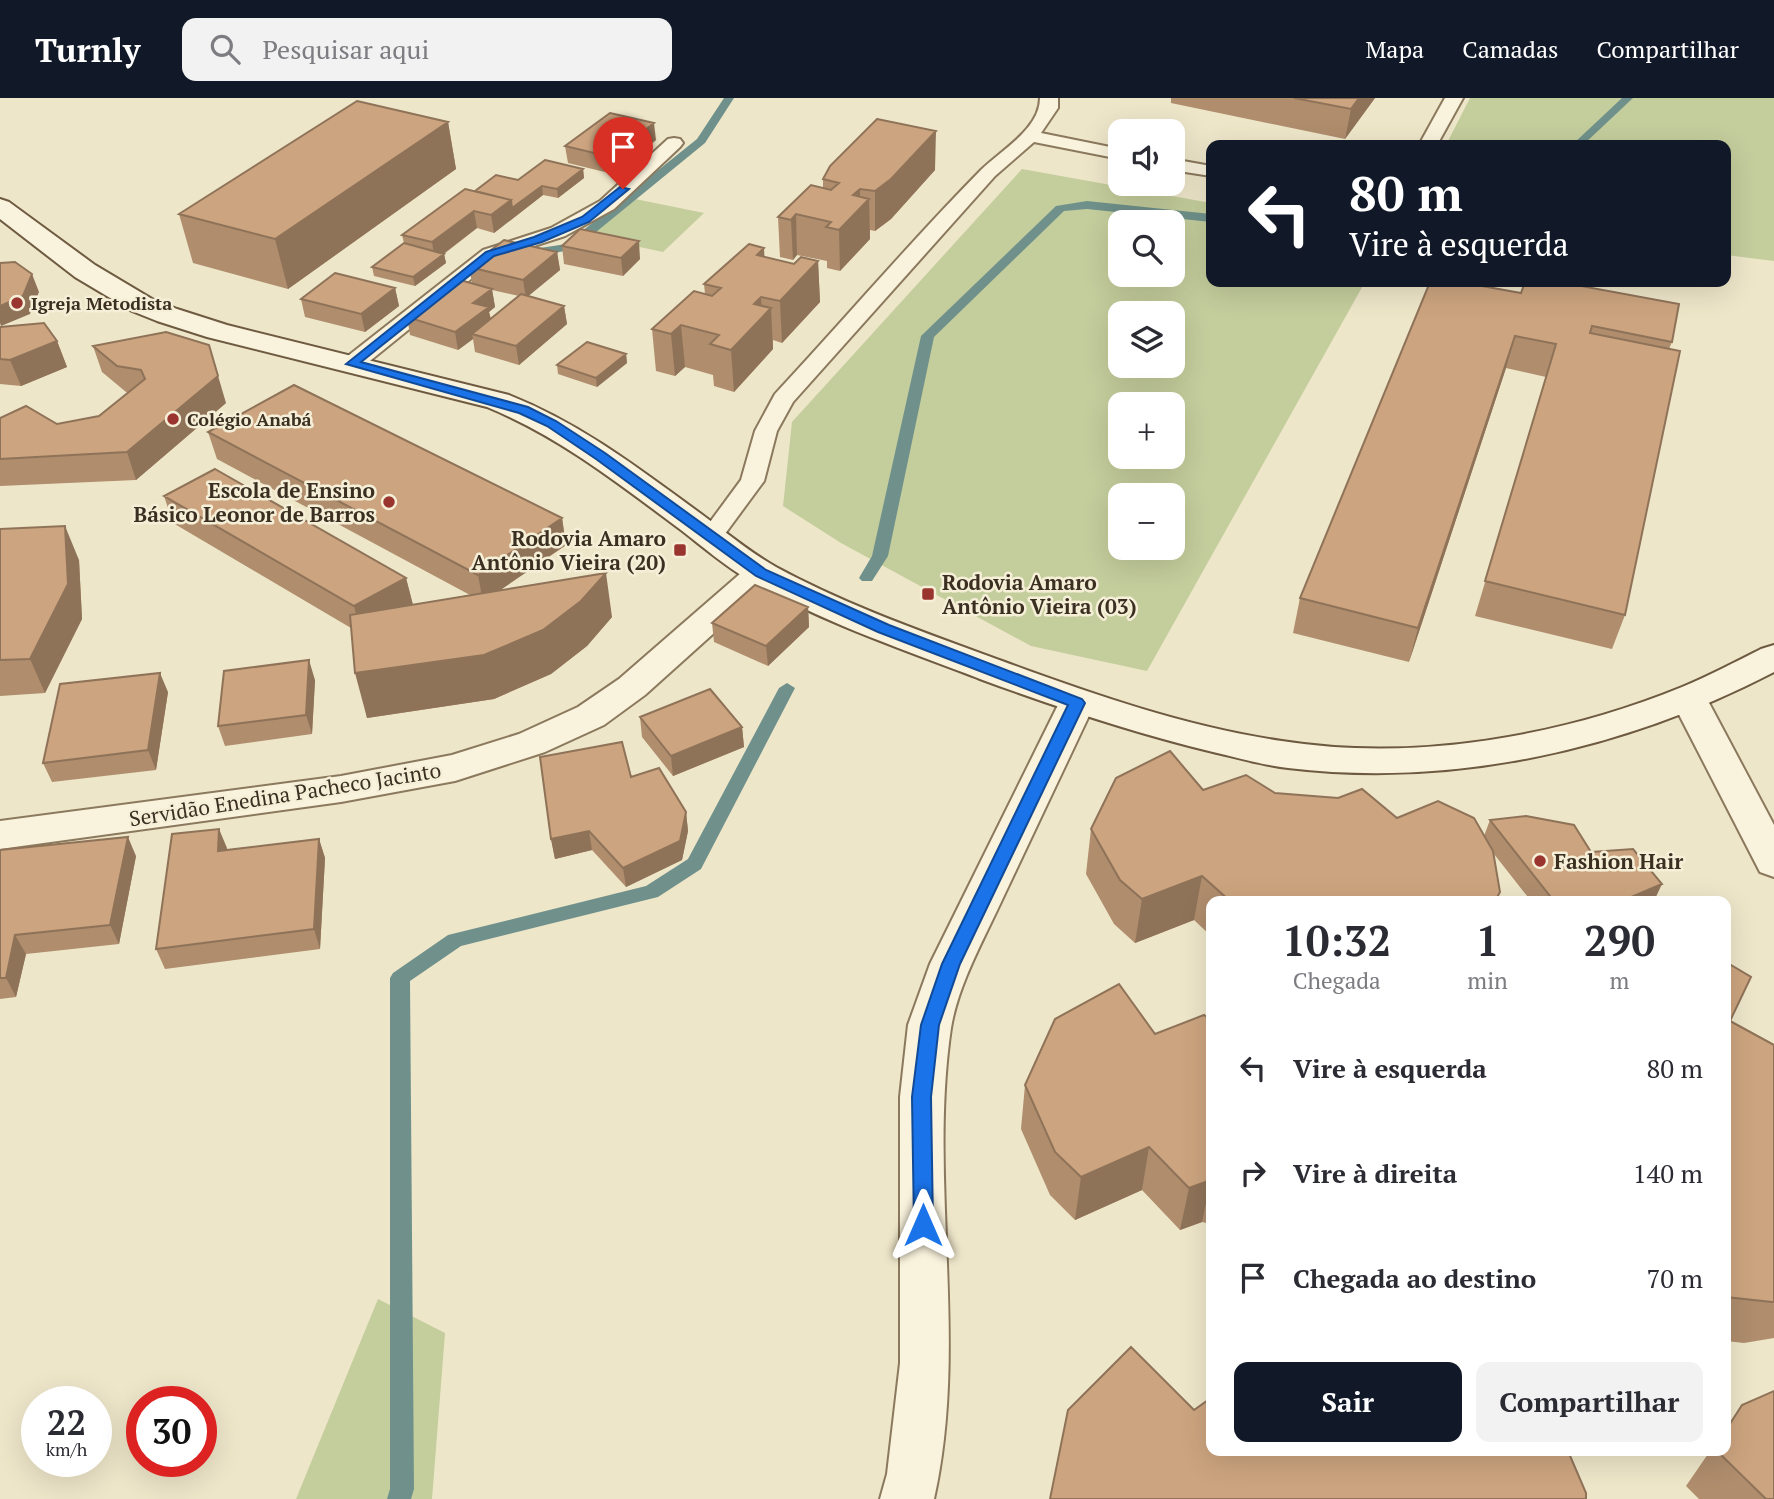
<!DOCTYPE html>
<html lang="pt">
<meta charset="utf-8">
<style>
body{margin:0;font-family:"PT Serif",serif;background:#f2f2f3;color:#2b2b33;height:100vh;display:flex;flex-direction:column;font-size:26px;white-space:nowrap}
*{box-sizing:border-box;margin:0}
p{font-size:23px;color:#7c7c81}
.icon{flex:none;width:38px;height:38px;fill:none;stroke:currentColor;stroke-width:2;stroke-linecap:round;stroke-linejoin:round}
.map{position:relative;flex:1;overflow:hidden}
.sheet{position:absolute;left:1206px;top:798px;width:525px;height:560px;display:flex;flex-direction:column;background:#fff;border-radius:14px;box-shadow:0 7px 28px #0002}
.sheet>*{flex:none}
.guide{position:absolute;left:1206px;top:42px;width:525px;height:147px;border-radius:14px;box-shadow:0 7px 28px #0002;background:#111827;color:#fff;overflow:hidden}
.fabs{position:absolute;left:1108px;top:21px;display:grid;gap:14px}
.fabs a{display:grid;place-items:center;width:77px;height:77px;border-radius:14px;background:#fff;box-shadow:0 7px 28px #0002;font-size:35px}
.speed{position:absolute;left:21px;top:1288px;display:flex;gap:14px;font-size:35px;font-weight:700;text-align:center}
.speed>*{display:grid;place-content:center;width:91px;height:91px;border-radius:50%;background:#fff;box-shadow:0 7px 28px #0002;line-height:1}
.speed small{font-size:18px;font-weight:400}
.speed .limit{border:10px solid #d22;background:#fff;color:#111}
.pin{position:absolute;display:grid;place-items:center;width:60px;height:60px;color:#fff;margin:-72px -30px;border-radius:50% 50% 50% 0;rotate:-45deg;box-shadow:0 0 7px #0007}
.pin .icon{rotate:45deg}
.me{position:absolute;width:77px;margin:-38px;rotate:0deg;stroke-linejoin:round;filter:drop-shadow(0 0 5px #0008)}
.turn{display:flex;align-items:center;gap:24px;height:147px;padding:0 28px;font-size:32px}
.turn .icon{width:91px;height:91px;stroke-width:2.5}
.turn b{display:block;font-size:49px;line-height:60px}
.eta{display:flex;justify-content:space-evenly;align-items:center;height:119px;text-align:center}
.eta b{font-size:42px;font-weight:600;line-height:49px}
.button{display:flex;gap:14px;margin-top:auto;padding:14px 28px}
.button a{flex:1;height:80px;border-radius:14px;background:#111827;color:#fff;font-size:28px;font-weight:600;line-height:80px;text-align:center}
.button a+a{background:#f2f2f3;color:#2b2b33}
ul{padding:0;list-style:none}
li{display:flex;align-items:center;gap:21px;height:105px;padding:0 28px}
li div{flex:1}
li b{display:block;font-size:26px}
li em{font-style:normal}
header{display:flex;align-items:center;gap:42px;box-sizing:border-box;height:98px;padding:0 35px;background:#111827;color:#fff}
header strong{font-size:33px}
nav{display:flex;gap:38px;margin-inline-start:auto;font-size:24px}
.search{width:490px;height:63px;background:#f2f2f3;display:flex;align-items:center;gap:18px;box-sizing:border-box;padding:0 24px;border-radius:14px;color:#7c7c81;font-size:26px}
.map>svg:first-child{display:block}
.green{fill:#c4cd9c;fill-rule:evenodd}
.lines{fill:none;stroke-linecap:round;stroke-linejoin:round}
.stream{fill:#70918b;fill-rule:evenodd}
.lane-casing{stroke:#8b795d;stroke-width:4}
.street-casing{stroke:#8b795d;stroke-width:4}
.secondary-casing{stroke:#6d5a40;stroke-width:4}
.lane{fill:#f9f2dc;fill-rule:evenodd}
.street{fill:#f9f2dc;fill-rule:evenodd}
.secondary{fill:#f9f2dc;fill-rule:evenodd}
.wall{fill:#af8d6d;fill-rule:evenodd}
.shaded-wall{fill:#8f7359}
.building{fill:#cca47f;stroke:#8f7359;stroke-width:2}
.route{fill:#1a73e8;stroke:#114b97;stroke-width:2}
.poi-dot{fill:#99352e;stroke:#f6efd8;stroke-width:2.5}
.labels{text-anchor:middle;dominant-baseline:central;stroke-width:5;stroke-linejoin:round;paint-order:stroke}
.far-poi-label{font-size:18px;font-weight:bold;fill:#3b2f21;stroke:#f6efd8;text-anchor:start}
.poi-label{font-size:21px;font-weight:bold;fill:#3b2f21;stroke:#f6efd8;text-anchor:end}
.street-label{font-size:21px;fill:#3b2f21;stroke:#f6efd8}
</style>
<header>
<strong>Turnly</strong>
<div class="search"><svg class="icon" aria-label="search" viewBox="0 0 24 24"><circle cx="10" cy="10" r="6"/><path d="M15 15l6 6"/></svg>Pesquisar aqui</div>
<nav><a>Mapa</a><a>Camadas</a><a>Compartilhar</a></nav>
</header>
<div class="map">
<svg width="1774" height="1401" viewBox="0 0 1774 1401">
<rect width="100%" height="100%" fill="#eee6c9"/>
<path class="green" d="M 1470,0 L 1774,0 L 1774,163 L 1726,157 L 1726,47 L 1446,47 Z
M 1022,71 L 1211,105 L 1211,184 L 1365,184 L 1147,573 L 1031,548 L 841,445 L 783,408 L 792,324 ZM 1120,124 L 1172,124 L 1172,177 L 1120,177 ZM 1120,215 L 1172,215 L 1172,268 L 1120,268 ZM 1120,306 L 1172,306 L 1172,359 L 1120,359 ZM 1120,397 L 1172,397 L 1172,450 L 1120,450 Z
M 630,100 L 704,115 L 663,154 L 588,138 Z
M 378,1201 L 445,1235 L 432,1401 L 296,1401 Z"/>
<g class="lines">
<path class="stream" d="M 724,0 L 734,0 L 705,45 L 574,152 L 527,158 L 527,152 L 566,146 L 697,41 Z
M 1622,0 L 1633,0 L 1583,47 L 1572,47 Z
M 1087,103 L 1211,116 L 1211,124 L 1087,111 L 1064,113 L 934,239 L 888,458 L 872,483 L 862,483 L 859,480 L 872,458 L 921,238 L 1056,108 Z
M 787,585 L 795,590 L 701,771 L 658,799 L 461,848 L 410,883 L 414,1391 L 411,1401 L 387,1401 L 390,1391 L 390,880 L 393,875 L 448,837 L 646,788 L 688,761 L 779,590 Z"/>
<defs>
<path id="lane" d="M 1040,0 L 1058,0 L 1058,10 L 1041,35 L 1120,51 L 1120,61 L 1034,44 L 995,78 L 793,304 L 777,333 L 764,383 L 719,444 L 711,446 L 703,444 L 699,439 L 741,382 L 755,333 L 775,296 C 844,222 910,144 981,72 C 1001,52 1040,31 1040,0 Z
M 1445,0 L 1463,0 L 1437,47 L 1419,47 Z
M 674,40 L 680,41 L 683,45 L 680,49 L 614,111 L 565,138 L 497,160 L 360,271 L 344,271 L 341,266 L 344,261 L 483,152 L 551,130 L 600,103 L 668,41 Z
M 1172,61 L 1211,68 L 1211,78 L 1172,72 Z"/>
<path id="street" d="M 761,465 L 773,468 L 778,475 L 773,482 L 645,597 L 604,627 L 545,654 L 455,683 L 341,704 L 0,751 L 0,723 L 341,678 L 452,657 L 519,636 L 578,609 L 619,581 L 749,468 Z
M 1689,589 L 1702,592 L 1707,601 L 1774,727 L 1774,779 L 1760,774 L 1671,601 L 1676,592 Z
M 1077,593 L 1090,596 L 1095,605 C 1064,671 1033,736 1002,802 C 984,841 958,887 951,930 C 928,1085 969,1245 934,1401 L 880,1401 L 887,1376 L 900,1265 L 900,999 L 908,927 L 930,866 L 1059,605 L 1064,596 Z"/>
<path id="secondary" d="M 0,101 L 9,104 L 95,167 L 152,201 L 177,211 L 227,227 L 509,297 C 582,326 641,372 704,418 C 727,435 751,455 776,469 C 848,508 926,535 1002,563 C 1092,596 1186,629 1282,643 C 1415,664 1559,639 1682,589 C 1709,578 1735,564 1761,551 L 1774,547 L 1774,574 C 1626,651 1455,690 1288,670 C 1263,667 1238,660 1213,654 C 1134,635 1056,609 980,581 C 902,551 821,524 749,482 C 725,468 703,449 681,432 C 619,386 560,339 487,309 L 207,239 L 157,223 L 132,213 L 75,179 L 0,121 Z"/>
</defs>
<use href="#lane" class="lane-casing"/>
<use href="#street" class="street-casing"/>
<use href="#secondary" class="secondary-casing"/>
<use href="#lane" class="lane"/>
<use href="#street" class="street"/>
<use href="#secondary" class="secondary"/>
</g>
<path class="wall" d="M 1171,0 L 1375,0 L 1345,41 L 1171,5 Z
M 448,24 L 456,71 L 288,191 L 193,165 L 179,116 Z
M 656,42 L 613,76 L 568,65 L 565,48 Z
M 583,71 L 584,80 L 558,100 L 543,97 L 494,135 L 477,130 L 444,156 L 446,165 L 415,188 L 374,178 L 372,169 L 404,145 L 402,137 L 475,93 L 518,82 Z
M 935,72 L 891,121 L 875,133 L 870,132 L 870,141 L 840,173 L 827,170 L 827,163 L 797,157 L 793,162 L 780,159 L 778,119 L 823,90 L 823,81 Z
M 562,148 L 640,161 L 623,178 L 564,166 Z
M 557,154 L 560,172 L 528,198 L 564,208 L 567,226 L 519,267 L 475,254 L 473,241 L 458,252 L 410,237 L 407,219 L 472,185 L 469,169 ZM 492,192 L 519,198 L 491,221 L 489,214 L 495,209 Z
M 764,159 L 794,166 L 818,163 L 820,204 L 782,245 L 773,242 L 773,251 L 734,294 L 714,288 L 713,277 L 685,269 L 675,278 L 656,273 L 652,231 L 705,196 L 704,186 Z
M 1581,188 L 1672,244 L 1669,251 L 1625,517 L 1612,551 L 1475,518 L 1546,279 L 1506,270 L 1409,564 L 1293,535 L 1300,500 L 1521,195 Z
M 395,190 L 399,208 L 365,234 L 305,219 L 301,201 Z
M 0,229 L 57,243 L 67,269 L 21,288 L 0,286 Z
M 93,248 L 226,305 L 136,382 L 0,388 L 0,320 L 57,326 L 99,318 L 128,295 L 126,294 L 102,274 Z
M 626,256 L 627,265 L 597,289 L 558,276 L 557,267 Z
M 208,334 L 562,420 L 566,447 L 500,492 L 612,519 L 587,548 L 551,576 L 494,601 L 367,620 L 351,530 L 173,425 L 164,398 L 406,480 L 413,507 L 470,497 L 217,361 Z
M 0,431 L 79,462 L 82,521 L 45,595 L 0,598 Z
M 808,509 L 809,529 L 768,568 L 714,544 L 712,525 Z
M 315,582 L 312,636 L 225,648 L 218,628 Z
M 168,594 L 156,672 L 52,684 L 43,665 Z
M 640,619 L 742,629 L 744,649 L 673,678 L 642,639 Z
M 631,679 L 686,714 L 688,733 L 682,762 L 626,789 L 592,752 L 555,761 L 551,741 Z
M 1203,692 L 1275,695 L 1484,738 L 1490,722 L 1591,754 L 1654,803 L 1531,803 L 1494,756 L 1500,794 L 1496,803 L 1211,803 L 1211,838 L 1194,822 L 1135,845 L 1114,826 L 1086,776 L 1091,731 Z
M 319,741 L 325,760 L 320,851 L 165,871 L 156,851 L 227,750 L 227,752 Z
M 0,752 L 136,758 L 119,846 L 26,856 L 16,899 L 0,901 Z
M 1726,864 L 1730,923 L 1774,947 L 1774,1240 L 1744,1245 L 1726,1243 Z
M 1211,922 L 1211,1126 L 1202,1124 L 1180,1132 L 1142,1092 L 1075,1122 L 1050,1097 L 1021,1031 L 1025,987 L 1155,936 Z
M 1742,1307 L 1774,1401 L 1699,1401 L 1686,1388 L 1710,1353 L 1726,1353 L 1726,1330 Z"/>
<path class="shaded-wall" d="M 1359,0 L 1375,0 L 1345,41 L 1351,11 Z
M 448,24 L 456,71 L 288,191 L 275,141 Z
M 654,25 L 656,42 L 613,76 L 611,59 Z
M 936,33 L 935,72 L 891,121 L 875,133 L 875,93 Z
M 583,71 L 584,80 L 558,100 L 557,91 Z
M 542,88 L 543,97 L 494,135 L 491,117 L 511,102 Z
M 860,91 L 860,111 L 869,101 L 870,141 L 840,173 L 839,132 L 853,97 Z
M 474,113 L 477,130 L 435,162 L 432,144 Z
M 796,116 L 797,157 L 793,162 L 791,122 Z
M 639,143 L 640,161 L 623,178 L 621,160 Z
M 764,150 L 766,191 L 757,157 Z
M 557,154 L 560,172 L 526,200 L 523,182 Z
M 444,156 L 446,165 L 415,188 L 413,179 Z
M 818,163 L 820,204 L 782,245 L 780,203 Z
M 32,176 L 39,194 L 30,216 L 1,228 L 0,225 L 0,208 Z
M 395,190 L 399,208 L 365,234 L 361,216 Z
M 492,191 L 495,209 L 489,214 L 492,227 L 472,236 L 473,241 L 458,252 L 455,234 L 473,205 Z
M 761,199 L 762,219 L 771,210 L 773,251 L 734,294 L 731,252 L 754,206 Z
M 564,208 L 567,226 L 519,267 L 516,248 Z
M 681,227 L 685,269 L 675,278 L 671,236 Z
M 1515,238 L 1506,270 L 1409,564 L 1418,530 Z
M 57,243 L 67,269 L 21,288 L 10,262 Z
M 209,247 L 226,305 L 136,382 L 127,354 Z
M 626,256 L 627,265 L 597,289 L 596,280 Z
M 562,420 L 566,447 L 483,504 L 478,477 Z
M 65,428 L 79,462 L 82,521 L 45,595 L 30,561 Z
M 606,475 L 612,519 L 587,548 L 551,576 L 494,601 L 367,620 L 355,575 Z
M 406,480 L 413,507 L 361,536 L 354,508 Z
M 808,509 L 809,529 L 768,568 L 766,548 Z
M 309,562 L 315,582 L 312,636 L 306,617 Z
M 160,575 L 168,594 L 156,672 L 148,652 Z
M 742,629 L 744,649 L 673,678 L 671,658 Z
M 686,714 L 688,733 L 682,762 L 626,789 L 623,770 Z
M 219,731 L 227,750 L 225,772 L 218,753 Z
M 589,733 L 592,752 L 555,761 L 551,741 Z
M 128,739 L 136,758 L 119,846 L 110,827 Z
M 319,741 L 325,760 L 320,851 L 314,831 Z
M 1202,778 L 1194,822 L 1135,845 L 1142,801 Z
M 1662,786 L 1654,803 L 1622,803 Z
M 15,837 L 26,856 L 16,899 L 6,880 Z
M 1149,1049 L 1142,1092 L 1075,1122 L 1081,1079 Z
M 1211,1082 L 1202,1124 L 1180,1132 L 1189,1090 Z"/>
<path class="building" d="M 1294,0 L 1359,0 L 1351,11 Z
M 357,3 L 448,24 L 275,141 L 179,116 Z
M 610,15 L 654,25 L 611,59 L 565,48 Z
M 877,21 L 936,33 L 891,81 L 875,93 L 860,91 L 853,97 L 869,101 L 839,132 L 826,129 L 831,124 L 796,116 L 791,122 L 778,119 L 811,87 L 831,92 L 839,85 L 823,81 L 830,68 Z
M 545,62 L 583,71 L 557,91 L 542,88 L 512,110 L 511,102 L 475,93 L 496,77 L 518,82 Z
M 465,91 L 511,102 L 491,117 L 474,113 L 432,144 L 402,137 Z
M 580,131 L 639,143 L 621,160 L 562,148 Z
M 504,142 L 557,154 L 523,182 L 469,169 Z
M 404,145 L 444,156 L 413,179 L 372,169 Z
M 749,146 L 764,150 L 757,157 L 794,166 L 801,159 L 818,163 L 780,203 L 761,199 L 754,206 L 771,210 L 731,252 L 710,246 L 719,237 L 681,227 L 671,236 L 652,231 L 694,193 L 712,198 L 721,190 L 704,186 Z
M 15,164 L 32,176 L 23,198 L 0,208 L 0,165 Z
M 335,175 L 395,190 L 361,216 L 301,201 Z
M 460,182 L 492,191 L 473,205 L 489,209 L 455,234 L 407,219 Z
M 1430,184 L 1460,184 L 1521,195 L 1525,184 L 1582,184 L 1581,188 L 1679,206 L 1672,244 L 1592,228 L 1590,235 L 1680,253 L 1625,517 L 1485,483 L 1556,246 L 1515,238 L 1418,530 L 1300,500 Z
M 521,196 L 564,208 L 516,248 L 472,236 Z
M 44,225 L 57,243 L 10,262 L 0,261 L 0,229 Z
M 166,234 L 209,247 L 218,278 L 127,354 L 0,361 L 0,320 L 26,308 L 57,326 L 99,318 L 145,281 L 141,272 L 117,268 L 93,248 Z
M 587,244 L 626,256 L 596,280 L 557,267 Z
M 294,287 L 562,420 L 478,477 L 208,334 Z
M 215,371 L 406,480 L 354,508 L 164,398 Z
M 65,428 L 68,486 L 30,561 L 0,562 L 0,431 Z
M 606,475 L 581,503 L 543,532 L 484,557 L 355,575 L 350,517 Z
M 755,487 L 808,509 L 766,548 L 712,525 Z
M 309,562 L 306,617 L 218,628 L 224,573 Z
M 160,575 L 148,652 L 43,665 L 60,586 Z
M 710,591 L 742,629 L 671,658 L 640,619 Z
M 622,644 L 631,679 L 659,670 L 686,714 L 680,743 L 623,770 L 589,733 L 551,741 L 540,659 Z
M 1170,653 L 1203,692 L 1246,677 L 1275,695 L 1338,700 L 1362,691 L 1397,720 L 1438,703 L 1474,720 L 1493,753 L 1500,794 L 1495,803 L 1230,803 L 1202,778 L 1142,801 L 1120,782 L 1091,731 L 1116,680 Z
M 1526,718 L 1574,727 L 1591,754 L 1633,751 L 1662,786 L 1622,803 L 1554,803 L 1490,722 Z
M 219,731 L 218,753 L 319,741 L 314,831 L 156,851 L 172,736 Z
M 128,739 L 110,827 L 15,837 L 6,880 L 0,880 L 0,752 Z
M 1726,864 L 1751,879 L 1730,923 L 1774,947 L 1774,1204 L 1772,1204 L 1726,1199 Z
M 1119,886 L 1155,936 L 1204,917 L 1211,922 L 1211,1082 L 1189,1090 L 1149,1049 L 1081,1079 L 1055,1054 L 1025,987 L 1055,921 Z
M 1131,1249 L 1194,1312 L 1211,1300 L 1211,1353 L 1568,1353 L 1586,1395 L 1586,1401 L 1050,1401 L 1068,1312 Z
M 1774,1293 L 1774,1401 L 1766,1401 L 1717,1353 L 1726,1353 L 1726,1332 L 1742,1307 Z"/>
<path class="route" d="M 620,89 L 629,91 L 589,124 L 542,144 L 494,158 L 361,264 L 528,309 L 556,323 L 605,355 L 766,472 L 889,527 L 1082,601 L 1085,605 L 960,866 L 939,927 L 931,999 L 933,1127 L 930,1133 L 923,1136 L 917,1133 L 914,1127 L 912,999 L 921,927 L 942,866 L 1068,607 L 878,534 L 756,478 L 596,361 L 547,328 L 519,315 L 346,266 L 486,154 L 534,139 L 582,119 Z"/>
<g class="poi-dot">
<circle cx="17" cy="205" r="7"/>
<circle cx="173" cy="321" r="7"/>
<circle cx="389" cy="404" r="7"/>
<rect x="673" y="445" width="14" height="14" rx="3.5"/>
<rect x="921" y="489" width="14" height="14" rx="3.5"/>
<circle cx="1540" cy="763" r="7"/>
</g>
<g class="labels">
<g class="far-poi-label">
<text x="31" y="205">Igreja Metodista</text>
<text x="187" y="321">Colégio Anabá</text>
</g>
<g class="poi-label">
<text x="375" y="392">Escola de Ensino<tspan x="375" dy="24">Básico Leonor de Barros</tspan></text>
<text x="666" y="440">Rodovia Amaro<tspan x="666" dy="24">Antônio Vieira (20)</tspan></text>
<text x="942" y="484" text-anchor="start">Rodovia Amaro<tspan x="942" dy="24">Antônio Vieira (03)</tspan></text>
<text x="1554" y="763" text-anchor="start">Fashion Hair</text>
</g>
<g class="street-label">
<text transform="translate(285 696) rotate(-9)">Servidão Enedina Pacheco Jacinto</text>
</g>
</g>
</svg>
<div class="fabs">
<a><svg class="icon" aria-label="sound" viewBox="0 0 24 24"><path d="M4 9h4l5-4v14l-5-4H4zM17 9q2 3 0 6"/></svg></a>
<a><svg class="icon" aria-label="search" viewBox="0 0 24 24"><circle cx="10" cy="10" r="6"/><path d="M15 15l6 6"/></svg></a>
<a><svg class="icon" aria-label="layers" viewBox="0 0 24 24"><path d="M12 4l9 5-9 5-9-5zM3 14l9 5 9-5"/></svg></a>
<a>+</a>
<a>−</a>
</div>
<div class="speed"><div>22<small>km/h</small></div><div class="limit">30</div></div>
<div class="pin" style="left:623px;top:91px;background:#d93025"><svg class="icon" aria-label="arrive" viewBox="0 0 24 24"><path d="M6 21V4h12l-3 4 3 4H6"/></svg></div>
<svg class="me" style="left:923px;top:1127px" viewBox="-20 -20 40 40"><path d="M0-17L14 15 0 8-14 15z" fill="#1a73e8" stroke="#fff" stroke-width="4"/></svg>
<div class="guide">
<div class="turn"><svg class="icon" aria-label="left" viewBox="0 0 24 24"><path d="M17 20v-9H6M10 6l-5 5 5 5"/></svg><div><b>80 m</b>Vire à esquerda</div></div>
</div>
<section class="sheet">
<div class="eta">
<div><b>10:32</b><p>Chegada</p></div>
<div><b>1</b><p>min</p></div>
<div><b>290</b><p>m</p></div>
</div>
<ul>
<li><svg class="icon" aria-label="left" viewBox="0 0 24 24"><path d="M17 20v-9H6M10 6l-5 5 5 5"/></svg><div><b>Vire à esquerda</b></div><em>80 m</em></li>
<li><svg class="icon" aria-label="right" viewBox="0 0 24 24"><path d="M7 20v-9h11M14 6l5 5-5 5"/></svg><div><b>Vire à direita</b></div><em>140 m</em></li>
<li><svg class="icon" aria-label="arrive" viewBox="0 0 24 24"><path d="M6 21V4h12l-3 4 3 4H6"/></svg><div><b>Chegada ao destino</b></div><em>70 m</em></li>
</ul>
<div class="button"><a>Sair</a><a>Compartilhar</a></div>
</section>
</div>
